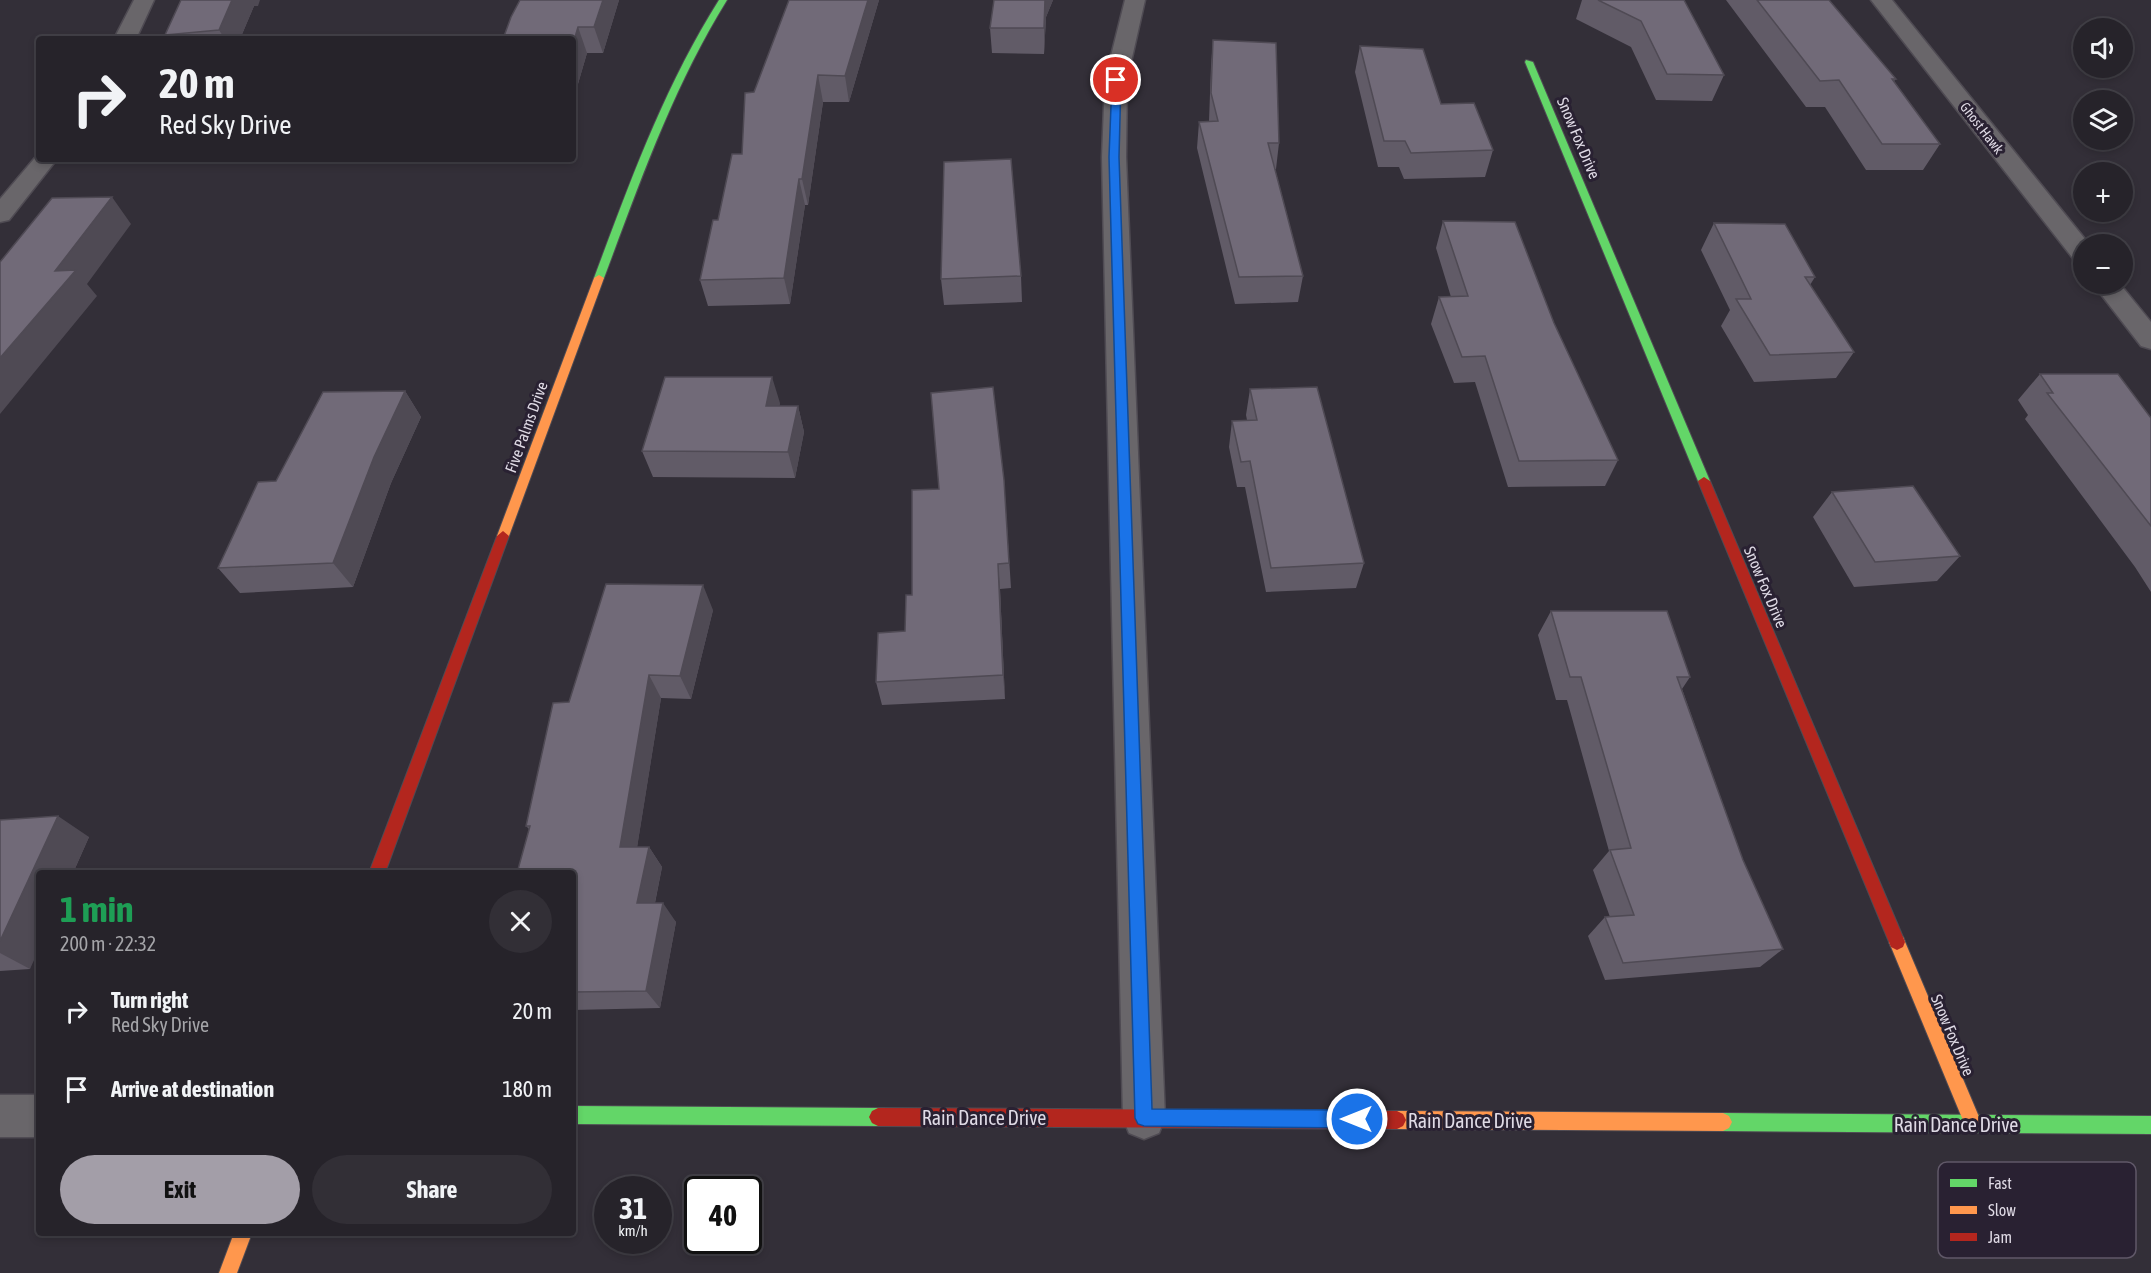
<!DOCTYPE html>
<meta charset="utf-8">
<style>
body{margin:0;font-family:"Asap Condensed",sans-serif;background:#322f36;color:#f1f3f6;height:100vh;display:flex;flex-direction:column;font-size:22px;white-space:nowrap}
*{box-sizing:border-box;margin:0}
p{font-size:20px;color:#a4a4a8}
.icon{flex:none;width:33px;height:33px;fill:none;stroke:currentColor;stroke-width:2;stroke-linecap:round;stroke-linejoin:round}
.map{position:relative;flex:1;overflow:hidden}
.sheet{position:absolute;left:36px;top:870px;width:540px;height:366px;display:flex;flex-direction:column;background:#26232a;border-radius:6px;box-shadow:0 3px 9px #0003,0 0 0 2px #424047}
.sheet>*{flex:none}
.top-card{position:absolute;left:36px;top:36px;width:540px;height:126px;border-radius:6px;box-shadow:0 3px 9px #0003,0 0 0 2px #424047;background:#26232a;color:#f1f3f6;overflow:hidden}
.controls{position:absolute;left:2073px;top:18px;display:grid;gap:12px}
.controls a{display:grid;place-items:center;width:60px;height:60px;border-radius:50%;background:#26232a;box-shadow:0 3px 9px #0003,0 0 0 2px #424047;font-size:30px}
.speed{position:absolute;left:594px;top:1176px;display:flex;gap:12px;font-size:30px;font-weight:700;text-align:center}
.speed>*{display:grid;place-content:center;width:78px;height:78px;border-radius:50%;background:#26232a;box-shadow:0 3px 9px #0003,0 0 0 2px #424047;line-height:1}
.speed small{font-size:15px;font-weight:400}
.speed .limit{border:3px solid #111;border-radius:9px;background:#fff;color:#111}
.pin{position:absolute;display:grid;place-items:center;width:51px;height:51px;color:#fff;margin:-26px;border:3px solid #fff;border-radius:50%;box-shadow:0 2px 6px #0007}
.me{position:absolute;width:66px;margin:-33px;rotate:270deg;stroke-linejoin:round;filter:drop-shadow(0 0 4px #0008)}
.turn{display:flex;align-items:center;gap:21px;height:126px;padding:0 24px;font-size:27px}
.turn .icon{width:78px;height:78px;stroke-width:2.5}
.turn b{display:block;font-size:42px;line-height:51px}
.round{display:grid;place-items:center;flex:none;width:63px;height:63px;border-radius:32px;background:#322f36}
.headline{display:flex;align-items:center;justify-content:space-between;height:102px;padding:0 24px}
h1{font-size:36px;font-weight:700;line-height:45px;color:#1e9e55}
.primary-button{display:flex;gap:12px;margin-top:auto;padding:12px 24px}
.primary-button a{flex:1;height:69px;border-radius:36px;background:#a39ea8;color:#111;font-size:24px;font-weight:700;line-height:69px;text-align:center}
.primary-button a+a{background:#322f36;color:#f1f3f6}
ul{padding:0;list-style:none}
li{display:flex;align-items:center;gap:18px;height:78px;padding:0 24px}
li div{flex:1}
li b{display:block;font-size:22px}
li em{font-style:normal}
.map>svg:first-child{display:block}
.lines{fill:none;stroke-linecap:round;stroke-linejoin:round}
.street-casing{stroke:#4f4b53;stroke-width:3}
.fast-casing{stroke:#4f4b53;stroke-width:2}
.slow-casing{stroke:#4f4b53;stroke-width:2}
.jam-casing{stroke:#4f4b53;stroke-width:2}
.street{fill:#69666a;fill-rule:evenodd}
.fast{fill:#63d668;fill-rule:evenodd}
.slow{fill:#ff974d;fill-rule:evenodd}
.jam{fill:#b3261e;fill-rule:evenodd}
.wall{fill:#615b67}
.shaded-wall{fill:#4f4a54}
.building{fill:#716a78;stroke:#4f4a54;stroke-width:1.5}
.route{fill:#1a73e8;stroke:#114b97;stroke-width:1.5}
.labels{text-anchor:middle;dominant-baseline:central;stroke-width:6;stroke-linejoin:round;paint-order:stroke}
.far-street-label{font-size:14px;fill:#dfdae5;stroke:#292132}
.street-label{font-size:16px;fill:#dfdae5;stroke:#292132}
.near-street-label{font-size:20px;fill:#dfdae5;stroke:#292132}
.key{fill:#292132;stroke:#605868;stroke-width:1.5}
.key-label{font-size:16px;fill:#dfdae5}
</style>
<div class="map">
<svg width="2151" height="1273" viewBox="0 0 2151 1273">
<rect width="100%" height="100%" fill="#332f38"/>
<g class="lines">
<defs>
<path id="street" d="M 134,0 L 154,0 L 136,39 L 114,39 Z
M 1125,0 L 1145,0 L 1127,80 L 1126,157 L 1165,1118 L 1159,1133 L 1144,1139 L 1129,1133 L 1123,1118 L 1102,157 L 1105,80 Z
M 1871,0 L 1892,0 L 2089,244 L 2084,244 L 2084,263 L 2075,261 Z
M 39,153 L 39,159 L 57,159 L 9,220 L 0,222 L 0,199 Z
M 2093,284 L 2120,284 L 2151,322 L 2151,349 L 2141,346 Z
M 0,1095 L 39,1095 L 39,1137 L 0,1137 Z"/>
<path id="fast" d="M 719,0 L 727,0 C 673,87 640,182 604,278 L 599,281 L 595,280 L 594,278 C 630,182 664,87 719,0 Z
M 1526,60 L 1533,62 L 1710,481 L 1708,484 L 1704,485 L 1698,481 L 1525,62 Z
M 573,1106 L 878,1108 L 884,1111 L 887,1117 L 884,1123 L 878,1126 L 573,1124 Z
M 1723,1113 L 2151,1116 L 2151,1134 L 1723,1131 L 1717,1128 L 1714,1122 L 1717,1116 Z"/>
<path id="slow" d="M 599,275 L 604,278 L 509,536 L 503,541 L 499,539 L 497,536 L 594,278 Z
M 1897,934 L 1903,937 L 1982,1124 L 1979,1130 L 1973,1133 L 1967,1130 L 1889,942 L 1891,937 Z
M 1397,1111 L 1723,1113 L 1729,1116 L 1732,1122 L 1729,1128 L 1723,1131 L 1397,1129 L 1391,1126 L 1388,1120 L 1391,1114 Z
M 234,1233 L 252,1233 L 237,1273 L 219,1273 Z"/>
<path id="jam" d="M 1704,477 L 1710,481 L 1905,942 L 1903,947 L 1897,950 L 1891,947 L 1889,942 L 1698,481 Z
M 503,531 L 509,536 L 385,873 L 369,873 L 497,536 Z
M 878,1108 L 1397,1111 L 1403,1114 L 1406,1120 L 1403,1126 L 1397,1129 L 878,1126 L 872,1123 L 869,1117 L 872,1111 Z"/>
</defs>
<use href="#street" class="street-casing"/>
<use href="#fast" class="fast-casing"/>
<use href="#slow" class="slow-casing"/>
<use href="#jam" class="jam-casing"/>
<use href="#street" class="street"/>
<use href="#fast" class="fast"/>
<use href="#slow" class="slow"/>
<use href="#jam" class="jam"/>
</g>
<path class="wall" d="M 181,0 L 258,6 L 254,6 L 240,39 L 167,39 L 165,35 Z
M 520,0 L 619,0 L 603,53 L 587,53 L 573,101 L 573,39 Z
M 789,0 L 879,0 L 849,102 L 823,102 L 808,205 L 805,205 L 790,304 L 708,306 L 700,280 L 718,220 L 742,154 Z
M 994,0 L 1053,0 L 1046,17 L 1044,54 L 992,53 L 990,28 Z
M 1582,0 L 1684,0 L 1724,75 L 1712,101 L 1656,100 L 1631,47 L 1576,19 Z
M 1726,0 L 1829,0 L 1896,79 L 1894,81 L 1940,144 L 1923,170 L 1866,170 L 1825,107 L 1806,107 Z
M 1213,40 L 1279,143 L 1276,169 L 1275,169 L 1303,276 L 1298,302 L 1235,304 L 1197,148 L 1199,122 L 1209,121 L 1211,66 Z
M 1360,46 L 1441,104 L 1493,150 L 1485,177 L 1404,179 L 1399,167 L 1378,167 L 1355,72 Z
M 1443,221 L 1554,323 L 1618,460 L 1605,486 L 1508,487 L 1475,382 L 1454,383 L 1431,324 L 1439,297 L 1451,297 L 1436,248 Z
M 1714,223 L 1815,277 L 1810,285 L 1854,352 L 1836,378 L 1754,382 L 1721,326 L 1730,310 L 1701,250 Z
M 1021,276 L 1022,302 L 944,305 L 941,279 Z
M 2040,374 L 2151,418 L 2151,592 L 2135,567 L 2025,419 L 2028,415 L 2018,400 Z
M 1250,389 L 1364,563 L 1356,588 L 1266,592 L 1245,487 L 1237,487 L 1229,447 L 1232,421 L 1247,420 L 1246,415 Z
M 405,391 L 421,417 L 391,483 L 353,587 L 240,593 L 218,568 L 276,481 Z
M 780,403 L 779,406 L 798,406 L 804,432 L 795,478 L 653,477 L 642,451 Z
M 1004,480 L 1011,588 L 1000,589 L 1005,699 L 882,705 L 876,682 L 905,631 L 912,595 L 939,489 Z
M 1832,492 L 1960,556 L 1937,581 L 1854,587 L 1813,517 Z
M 713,610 L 691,699 L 661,698 L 637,847 L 649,847 L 662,867 L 655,903 L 676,922 L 660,1008 L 573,1010 L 573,873 L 526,826 L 569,702 Z
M 1551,611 L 1690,677 L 1682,689 L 1743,860 L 1783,949 L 1760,967 L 1605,980 L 1588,936 L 1605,917 L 1610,917 L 1593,870 L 1609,851 L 1567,700 L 1556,700 L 1538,635 Z
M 0,820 L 89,837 L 73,873 L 39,873 L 30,969 L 0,971 Z"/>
<path class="shaded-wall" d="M 232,0 L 260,0 L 258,6 L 254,6 L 240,39 L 225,39 L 219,30 Z
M 603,0 L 619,0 L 603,53 L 594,27 Z
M 868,0 L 879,0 L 849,102 L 845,76 Z
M 1045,0 L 1053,0 L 1046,17 L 1044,54 L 1044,28 Z
M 578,27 L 587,53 L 573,101 L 573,44 Z
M 818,75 L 823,102 L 808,205 L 802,179 Z
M 799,179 L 805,205 L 790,304 L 784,278 Z
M 112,197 L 131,224 L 87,284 L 97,296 L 0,414 L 0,358 L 55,271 Z
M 772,377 L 780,403 L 774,432 L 766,406 Z
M 405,391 L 421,417 L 391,483 L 353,587 L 333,563 L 374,457 Z
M 798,406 L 804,432 L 795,478 L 788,452 Z
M 998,564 L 1000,589 L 1005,699 L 1003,675 Z
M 703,585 L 713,610 L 691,699 L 680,676 Z
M 649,675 L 661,698 L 634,867 L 620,847 Z
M 58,816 L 89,837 L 73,873 L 39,873 L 39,949 L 30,969 L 0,953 L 0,941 Z
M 649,847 L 662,867 L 651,922 L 637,903 Z
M 663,903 L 676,922 L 660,1008 L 646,991 Z"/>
<path class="building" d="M 181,0 L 232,0 L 219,30 L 165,35 Z
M 520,0 L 603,0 L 594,27 L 578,27 L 573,44 L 573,39 L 503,39 L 511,17 Z
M 789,0 L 868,0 L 845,76 L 818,75 L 802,179 L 799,179 L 784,278 L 700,280 L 713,220 L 718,220 L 732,154 L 742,154 L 745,93 L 754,92 Z
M 994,0 L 1045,0 L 1044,28 L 990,28 Z
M 1598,0 L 1684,0 L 1724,75 L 1667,74 L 1641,21 Z
M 1757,0 L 1829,0 L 1896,79 L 1892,79 L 1940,144 L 1882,144 L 1839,80 L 1820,81 Z
M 1213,40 L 1276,43 L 1279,143 L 1268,143 L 1303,276 L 1239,277 L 1199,122 L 1218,121 L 1211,93 Z
M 1360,46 L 1423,49 L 1441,104 L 1474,103 L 1493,150 L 1411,153 L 1405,141 L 1384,141 Z
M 1011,159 L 1021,276 L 941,279 L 944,162 Z
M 112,197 L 55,271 L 76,270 L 0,358 L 0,262 L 52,198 Z
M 1443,221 L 1515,222 L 1554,323 L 1618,460 L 1519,461 L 1485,356 L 1462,357 L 1439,297 L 1468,296 Z
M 1714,223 L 1785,224 L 1815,277 L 1805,277 L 1854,352 L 1770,355 L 1736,299 L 1751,299 Z
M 2040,374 L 2118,374 L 2151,418 L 2151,526 L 2047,393 L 2053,393 Z
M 665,377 L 772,377 L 766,406 L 798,406 L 788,452 L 642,451 Z
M 993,387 L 1004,480 L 1009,563 L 998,564 L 1003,675 L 876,682 L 878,633 L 905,631 L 906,595 L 912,595 L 912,490 L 939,489 L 931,393 Z
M 1317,387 L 1364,563 L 1271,568 L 1250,461 L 1241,462 L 1232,421 L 1257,420 L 1250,389 Z
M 405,391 L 374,457 L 333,563 L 218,568 L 258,482 L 276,481 L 323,392 Z
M 1913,486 L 1960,556 L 1875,562 L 1832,492 Z
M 606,584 L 703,585 L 680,676 L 649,675 L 620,847 L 649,847 L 637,903 L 663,903 L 646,991 L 573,992 L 573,873 L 517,873 L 530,826 L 526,826 L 553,703 L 569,702 Z
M 1551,611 L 1667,611 L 1690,677 L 1677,677 L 1743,860 L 1783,949 L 1623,963 L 1605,917 L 1634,915 L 1610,850 L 1631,848 L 1581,677 L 1570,677 Z
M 58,816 L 0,941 L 0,820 Z"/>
<path class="route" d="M 1116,77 L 1121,80 L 1119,157 L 1152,1109 L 1357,1110 L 1363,1113 L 1366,1119 L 1363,1126 L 1357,1128 L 1144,1126 L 1138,1124 L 1135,1118 L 1109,157 L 1112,80 Z"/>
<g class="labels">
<g class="far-street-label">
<text transform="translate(1982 128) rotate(52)">Ghost Hawk</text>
</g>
<g class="street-label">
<text transform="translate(1579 138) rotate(67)">Snow Fox Drive</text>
<text transform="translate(526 427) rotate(-70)">Five Palms Drive</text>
<text transform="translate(1766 587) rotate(67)">Snow Fox Drive</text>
<text transform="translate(1953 1035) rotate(67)">Snow Fox Drive</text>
</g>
<g class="near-street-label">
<text x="984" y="1117">Rain Dance Drive</text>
<text x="1470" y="1120">Rain Dance Drive</text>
<text x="1956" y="1124">Rain Dance Drive</text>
</g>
</g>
<rect x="1938" y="1162" width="198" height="96" rx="9" class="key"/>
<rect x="1950" y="1179" width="27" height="8" fill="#63d668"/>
<rect x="1950" y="1206" width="27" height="8" fill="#ff974d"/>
<rect x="1950" y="1233" width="27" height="8" fill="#b3261e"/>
<g class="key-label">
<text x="1988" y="1189">Fast</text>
<text x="1988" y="1216">Slow</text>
<text x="1988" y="1243">Jam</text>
</g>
</svg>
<div class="controls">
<a><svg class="icon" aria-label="sound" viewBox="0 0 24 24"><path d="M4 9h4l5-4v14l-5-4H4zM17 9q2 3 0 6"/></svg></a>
<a><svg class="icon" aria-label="layers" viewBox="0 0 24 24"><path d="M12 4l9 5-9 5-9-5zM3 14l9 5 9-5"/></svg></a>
<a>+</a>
<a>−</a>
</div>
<div class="speed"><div>31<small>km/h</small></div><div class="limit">40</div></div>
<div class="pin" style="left:1116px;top:80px;background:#d93025"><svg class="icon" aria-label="arrive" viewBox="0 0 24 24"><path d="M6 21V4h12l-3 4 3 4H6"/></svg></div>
<svg class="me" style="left:1357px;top:1119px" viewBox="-20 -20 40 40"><circle r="17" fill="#1a73e8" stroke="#fff" stroke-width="3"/><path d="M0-11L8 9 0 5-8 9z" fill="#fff"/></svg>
<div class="top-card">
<div class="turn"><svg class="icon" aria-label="right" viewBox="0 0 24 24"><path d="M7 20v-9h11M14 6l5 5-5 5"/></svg><div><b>20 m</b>Red Sky Drive</div></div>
</div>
<section class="sheet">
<div class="headline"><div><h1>1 min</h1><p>200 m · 22:32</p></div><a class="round"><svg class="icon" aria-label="close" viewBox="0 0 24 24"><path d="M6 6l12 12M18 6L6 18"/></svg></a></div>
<ul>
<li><svg class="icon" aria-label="right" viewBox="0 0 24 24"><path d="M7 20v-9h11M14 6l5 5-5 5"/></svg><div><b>Turn right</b><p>Red Sky Drive</p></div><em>20 m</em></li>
<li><svg class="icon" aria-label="arrive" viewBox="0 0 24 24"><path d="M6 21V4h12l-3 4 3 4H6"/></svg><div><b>Arrive at destination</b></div><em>180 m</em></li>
</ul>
<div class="primary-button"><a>Exit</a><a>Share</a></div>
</section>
</div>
